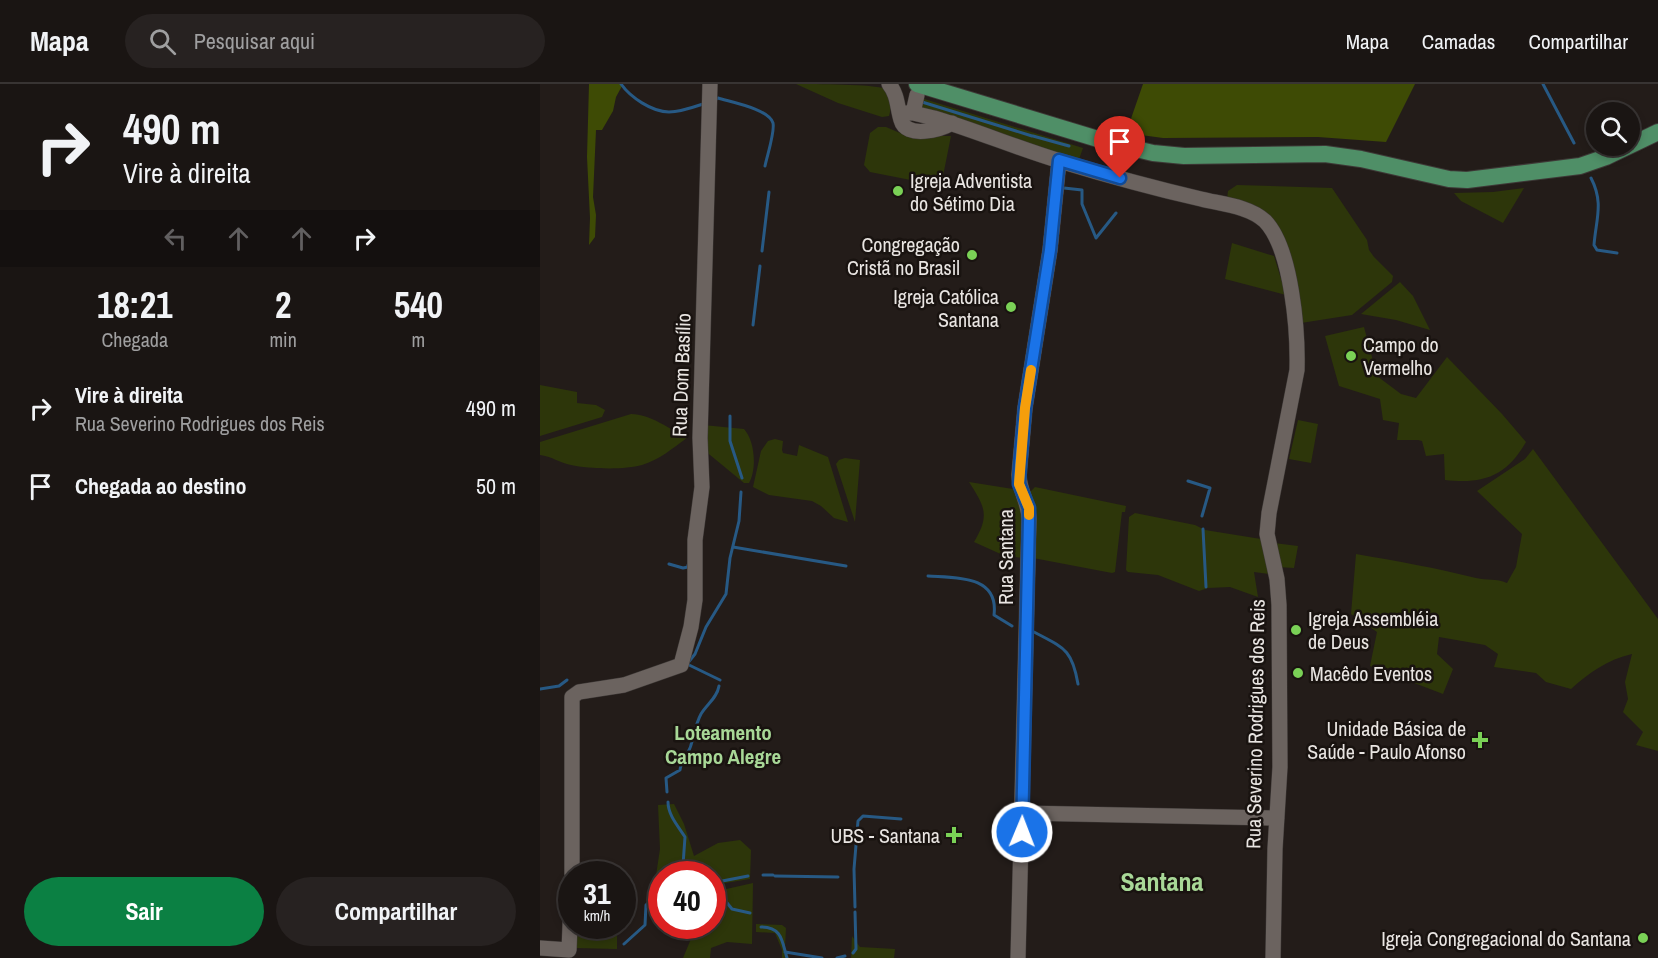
<!DOCTYPE html>
<html lang="pt">
<meta charset="utf-8">
<style>
body{margin:0;font-family:"Archivo Narrow",sans-serif;background:#272221;color:#f1f3f6;height:100vh;display:flex;flex-direction:column;font-size:22px;white-space:nowrap}
*{box-sizing:border-box;margin:0}
p{font-size:20px;color:#9f9fa0}
.icon{flex:none;width:33px;height:33px;fill:none;stroke:currentColor;stroke-width:2;stroke-linecap:round;stroke-linejoin:round}
.map{position:relative;flex:1;overflow:hidden}
.drawer{display:flex;flex-direction:column;background:#1a1513;width:540px}
.drawer>*{flex:none}
.banner{background:#1a1513;color:#f1f3f6;overflow:hidden}
.controls{position:absolute;left:1046px;top:18px;display:grid;gap:12px}
.controls a{display:grid;place-items:center;width:54px;height:54px;border-radius:50%;background:#1a1513;box-shadow:0 3px 9px #0003,0 0 0 2px #383433;font-size:30px}
.speed{position:absolute;left:18px;top:777px;display:flex;gap:12px;font-size:30px;font-weight:700;text-align:center}
.speed>*{display:grid;place-content:center;width:78px;height:78px;border-radius:50%;background:#1a1513;box-shadow:0 3px 9px #0003,0 0 0 2px #383433;line-height:1}
.speed small{font-size:15px;font-weight:400}
.speed .limit{border:9px solid #d22;background:#fff;color:#111}
.pin{position:absolute;display:grid;place-items:center;width:51px;height:51px;color:#fff;margin:-62px -26px;border-radius:50% 50% 50% 0;rotate:-45deg;box-shadow:0 0 6px #0007}
.pin .icon{rotate:45deg}
.me{position:absolute;width:66px;margin:-33px;rotate:1deg;stroke-linejoin:round;filter:drop-shadow(0 0 4px #0008)}
.turn{display:flex;align-items:center;gap:21px;height:126px;padding:0 24px;font-size:27px}
.turn .icon{width:78px;height:78px;stroke-width:2.5}
.turn b{display:block;font-size:42px;line-height:51px}
.lanes{display:flex;align-items:center;height:57px;padding:0 24px;background:#0003;justify-content:center;gap:30px;direction:ltr}
.lanes .off{opacity:.35}
.eta{display:flex;justify-content:space-evenly;align-items:center;height:102px;text-align:center}
.eta b{font-size:36px;font-weight:700;line-height:42px}
.primary-button{display:flex;gap:12px;margin-top:auto;padding:12px 24px}
.primary-button a{flex:1;height:69px;border-radius:36px;background:#0b8043;color:#fff;font-size:24px;font-weight:700;line-height:69px;text-align:center}
.primary-button a+a{background:#272221;color:#f1f3f6}
ul{padding:0;list-style:none}
li{display:flex;align-items:center;gap:18px;height:78px;padding:0 24px}
li div{flex:1}
li b{display:block;font-size:22px}
li em{font-style:normal}
header{display:flex;align-items:center;gap:36px;box-sizing:border-box;height:84px;padding:0 30px;background:#1a1513;border-bottom:2px solid #383433}
header strong{font-size:28px}
nav{display:flex;gap:33px;margin-inline-start:auto;font-size:21px}
.search{width:420px;height:54px;background:#272221;display:flex;align-items:center;gap:15px;box-sizing:border-box;padding:0 21px;border-radius:33px;color:#9f9fa0;font-size:22px}
main{display:flex;flex:1;min-height:0}
.map>svg:first-child{display:block}
.green{fill:#2d360a}
.forest{fill:#3e4b05}
.lines{fill:none;stroke-linecap:round;stroke-linejoin:round}
.stream{stroke:#275984;stroke-width:3}
.secondary-casing{stroke:#3d3836;stroke-width:16}
.primary-casing{stroke:#3d3836;stroke-width:18}
.secondary{stroke:#6b635f;stroke-width:15}
.primary{stroke:#4f8f67;stroke-width:16}
.route-casing{stroke:#114b97;stroke-width:15}
.route{stroke:#1a73e8;stroke-width:10}
.slow{stroke:#f59e0b;stroke-width:10}
.poi-dot{fill:#7ad156;stroke:#191310;stroke-width:2}
.labels{text-anchor:middle;dominant-baseline:central;stroke-width:5;stroke-linejoin:round;paint-order:stroke}
.poi-label{font-size:20px;fill:#e9e5e2;stroke:#191310;text-anchor:end}
.street-label{font-size:20px;fill:#e9e5e2;stroke:#191310}
.neighbourhood-label{font-size:21px;font-weight:bold;fill:#a8d897;stroke:#191310}
.district-label{font-size:26px;font-weight:bold;fill:#a8d897;stroke:#191310}
</style>
<header>
<strong>Mapa</strong>
<div class="search"><svg class="icon" aria-label="search" viewBox="0 0 24 24"><circle cx="10" cy="10" r="6"/><path d="M15 15l6 6"/></svg>Pesquisar aqui</div>
<nav><a>Mapa</a><a>Camadas</a><a>Compartilhar</a></nav>
</header>
<main>
<section class="drawer">
<div class="banner">
<div class="turn"><svg class="icon" aria-label="right" viewBox="0 0 24 24"><path d="M7 20v-9h11M14 6l5 5-5 5"/></svg><div><b>490 m</b>Vire à direita</div></div>
<div class="lanes"><svg class="icon off" aria-label="left" viewBox="0 0 24 24"><path d="M17 20v-9H6M10 6l-5 5 5 5"/></svg><svg class="icon off" aria-label="ahead" viewBox="0 0 24 24"><path d="M12 20V5M6 11l6-6 6 6"/></svg><svg class="icon off" aria-label="ahead" viewBox="0 0 24 24"><path d="M12 20V5M6 11l6-6 6 6"/></svg><svg class="icon" aria-label="right" viewBox="0 0 24 24"><path d="M7 20v-9h11M14 6l5 5-5 5"/></svg></div>
</div>
<div class="eta">
<div><b>18:21</b><p>Chegada</p></div>
<div><b>2</b><p>min</p></div>
<div><b>540</b><p>m</p></div>
</div>
<ul>
<li><svg class="icon" aria-label="right" viewBox="0 0 24 24"><path d="M7 20v-9h11M14 6l5 5-5 5"/></svg><div><b>Vire à direita</b><p>Rua Severino Rodrigues dos Reis</p></div><em>490 m</em></li>
<li><svg class="icon" aria-label="arrive" viewBox="0 0 24 24"><path d="M6 21V4h12l-3 4 3 4H6"/></svg><div><b>Chegada ao destino</b></div><em>50 m</em></li>
</ul>
<div class="primary-button"><a>Sair</a><a>Compartilhar</a></div>
</section>
<div class="map">
<svg width="1118" height="874" viewBox="0 0 1118 874">
<rect width="100%" height="100%" fill="#231c19"/>
<path class="green" d="M 256,0 C 275,0 333,0 346,5 C 353,9 351,26 349,32 L 342,33 L 298,19 Z
M 381,14 L 543,64 L 538,78 L 379,24 Z
M 338,43 L 346,43 L 367,52 L 411,52 L 401,102 L 330,88 L 324,81 L 330,49 Z
M 697,101 L 792,104 L 827,156 L 829,166 L 834,173 L 853,192 L 852,198 L 812,231 L 761,239 L 727,129 C 715,120 702,119 687,116 L 688,107 Z
M 984,104 L 963,139 L 921,117 L 914,109 L 953,108 Z
M 692,159 L 734,172 L 746,211 L 685,195 Z
M 860,198 L 873,212 L 890,246 L 856,236 L 821,230 Z
M 824,243 L 837,292 L 861,310 L 876,314 L 907,273 L 962,330 L 986,358 C 966,393 943,400 905,396 L 904,370 L 886,372 L 882,357 L 878,356 L 857,356 L 859,339 L 843,336 L 840,315 L 799,302 L 785,252 Z
M 0,301 L 37,308 L 37,319 L 56,321 L 65,326 L 62,333 L 0,352 Z
M 91,330 C 110,330 130,345 147,354 C 133,364 119,376 102,381 C 85,386 49,385 31,381 C 20,379 11,372 0,371 L 0,358 Z
M 758,336 L 778,340 L 771,379 L 749,375 Z
M 163,341 L 204,345 C 215,357 217,385 209,399 L 204,399 L 164,366 Z
M 235,355 L 243,357 L 242,366 L 243,369 L 257,372 L 259,361 L 288,373 L 308,438 L 294,434 L 281,422 L 272,417 L 229,411 L 213,403 L 221,367 L 228,357 Z
M 993,365 L 1118,535 L 1118,667 L 1096,661 L 1103,648 L 1083,628 L 1088,615 L 1085,598 L 1092,570 C 1067,576 1050,588 1031,605 L 1006,598 L 996,589 L 954,583 L 958,570 L 945,561 L 899,553 L 897,570 L 913,585 L 903,610 L 830,582 L 837,548 L 811,530 L 816,470 C 857,477 896,484 936,494 C 947,497 956,494 967,499 L 976,483 L 982,450 L 937,407 L 985,375 Z
M 305,374 L 320,376 L 315,438 L 296,380 L 299,376 Z
M 429,398 L 473,405 L 484,431 L 484,474 L 465,472 L 434,458 C 450,431 445,423 429,398 Z
M 495,403 L 586,422 L 585,428 L 582,428 L 575,488 L 572,489 L 493,474 L 490,408 Z
M 595,429 L 655,441 L 665,446 L 721,455 L 729,490 L 714,488 L 718,513 L 690,503 L 668,504 L 659,507 L 618,491 L 588,488 L 586,486 L 589,433 Z
M 734,459 L 758,462 L 754,484 L 738,483 Z
M 134,720 L 144,740 L 154,772 L 178,759 L 200,756 L 211,766 L 210,795 L 173,801 L 172,790 L 122,790 L 121,814 L 117,815 L 115,798 L 120,765 L 118,721 Z
M 213,799 L 212,860 L 187,858 L 171,864 L 170,874 L 143,874 L 153,850 L 152,842 L 172,842 L 173,808 Z
M 216,840 L 242,841 L 246,844 L 245,863 L 249,874 L 242,874 L 242,866 L 235,849 L 216,848 Z
M 35,851 L 77,852 L 77,865 L 35,864 Z
M 312,852 L 320,863 L 355,865 L 354,874 L 311,874 Z"/>
<path class="forest" d="M 49,0 L 81,0 L 82,2 L 76,13 L 73,27 L 62,46 L 56,46 L 53,113 L 56,131 L 55,153 L 49,161 L 50,134 L 47,73 Z
M 603,0 L 875,0 L 846,58 L 778,53 L 623,54 L 586,49 Z"/>
<g class="lines">
<path class="stream" d="M 81,0 C 90,13 112,28 129,28 C 141,28 154,23 166,19
M 1003,0 L 1034,59
M 175,16 L 178,14 C 191,18 229,25 233,39 C 235,48 227,72 225,82
M 382,18 L 492,52
M 493,52 L 529,62
M 1051,94 C 1064,119 1056,135 1054,161 L 1057,166 L 1077,169
M 524,104 L 542,106 L 542,120 L 556,154 L 576,129
M 222,167 L 229,108
M 213,241 L 220,182
M 190,332 L 190,357 L 202,394
M 648,397 L 670,404 L 662,432
M 663,445 L 666,503
M 193,463 L 306,482
M 129,480 L 143,484 L 148,483 L 148,481
M 388,492 C 416,494 459,491 454,531 L 472,542
M 494,548 C 524,564 532,565 538,600
M 180,596 L 147,580 L 155,570 L 166,543 L 186,510 L 190,474 L 199,437 L 201,408
M 0,605 L 19,602 L 27,596
M 127,708 L 126,694 L 140,686 C 141,674 149,670 151,661 C 154,651 156,639 161,630 C 167,620 177,614 179,602
M 128,718 C 128,731 138,742 145,753 L 143,781 L 141,784 L 142,790
M 168,787 L 169,790
M 223,791 L 233,791
M 235,792 L 298,793
M 172,799 L 208,792
M 179,809 L 192,825 L 210,829
M 120,812 L 122,811
M 315,823 L 314,785 L 318,737 L 323,732 L 361,735
M 221,843 C 242,843 242,857 247,874
M 84,860 L 105,841 L 106,821 L 109,818
M 245,868 L 282,874
M 313,869 L 316,865 L 315,828
M 297,874 L 305,872"/>
<defs>
<path id="secondary" d="M 349,0 C 358,11 357,23 361,36 C 366,55 400,46 412,39
M 360,29 L 373,29 L 394,34 C 437,47 477,64 520,77 C 566,91 613,104 661,115 C 681,120 709,122 725,137 C 752,165 758,248 757,286 L 729,429 L 727,450 L 737,495 L 739,521 L 740,683 L 735,765 L 733,874
M 373,29 L 377,11
M 482,729 L 737,734
M 32,790 L 32,613 L 39,608 L 84,601 L 141,581 L 151,543 L 155,516 L 155,456 L 162,403 L 160,354 L 170,0
M 0,864 L 29,866 L 32,794
M 478,874 L 489,435 C 489,419 479,406 479,391 L 485,324 L 510,166 L 519,77"/>
<path id="primary" d="M 377,0 L 571,59 L 613,69 L 644,72 L 785,70 L 821,75 L 909,95 L 927,96 L 1040,82 L 1066,73 L 1118,48"/>
</defs>
<use href="#secondary" class="secondary-casing"/>
<use href="#primary" class="primary-casing"/>
<use href="#secondary" class="secondary"/>
<use href="#primary" class="primary"/>
</g>
<g class="lines">
<defs>
<path id="route" d="M 482,748 L 489,435 L 489,424 L 479,400 L 480,381 L 485,324 L 510,166 L 519,76 L 580,94"/>
</defs>
<use href="#route" class="route-casing"/>
<use href="#route" class="route"/>
<path class="slow" d="M 489,431 L 489,424 L 479,400 L 485,324 L 491,286"/>
</g>
<g class="poi-dot">
<circle cx="358" cy="107" r="6"/>
<circle cx="432" cy="171" r="6"/>
<circle cx="471" cy="223" r="6"/>
<circle cx="811" cy="272" r="6"/>
<circle cx="756" cy="546" r="6"/>
<circle cx="758" cy="589" r="6"/>
<path d="M937 647h6v6h6v6h-6v6h-6v-6h-6v-6h6z"/>
<path d="M411 742h6v6h6v6h-6v6h-6v-6h-6v-6h6z"/>
<circle cx="1103" cy="854" r="6"/>
</g>
<g class="labels">
<g class="poi-label">
<text x="370" y="96" text-anchor="start">Igreja Adventista<tspan x="370" dy="23">do Sétimo Dia</tspan></text>
<text x="420" y="160">Congregação<tspan x="420" dy="23">Cristã no Brasil</tspan></text>
<text x="459" y="212">Igreja Católica<tspan x="459" dy="23">Santana</tspan></text>
<text x="823" y="260" text-anchor="start">Campo do<tspan x="823" dy="23">Vermelho</tspan></text>
<text x="768" y="534" text-anchor="start">Igreja Assembléia<tspan x="768" dy="23">de Deus</tspan></text>
<text x="770" y="589" text-anchor="start">Macêdo Eventos</text>
<text x="926" y="644">Unidade Básica de<tspan x="926" dy="23">Saúde - Paulo Afonso</tspan></text>
<text x="400" y="751">UBS - Santana</text>
<text x="1091" y="854">Igreja Congregacional do Santana</text>
</g>
<g class="street-label">
<text transform="translate(141 291) rotate(-88)">Rua Dom Basílio</text>
<text transform="translate(465 473) rotate(-90)">Rua Santana</text>
<text transform="translate(715 640) rotate(-89)">Rua Severino Rodrigues dos Reis</text>
</g>
<g class="neighbourhood-label">
<text x="183" y="648">Loteamento<tspan x="183" dy="24">Campo Alegre</tspan></text>
</g>
<g class="district-label">
<text x="622" y="797">Santana</text>
</g>
</g>
</svg>
<div class="controls">
<a><svg class="icon" aria-label="search" viewBox="0 0 24 24"><circle cx="10" cy="10" r="6"/><path d="M15 15l6 6"/></svg></a>
</div>
<div class="speed"><div>31<small>km/h</small></div><div class="limit">40</div></div>
<div class="pin" style="left:580px;top:94px;background:#d93025"><svg class="icon" aria-label="arrive" viewBox="0 0 24 24"><path d="M6 21V4h12l-3 4 3 4H6"/></svg></div>
<svg class="me" style="left:482px;top:748px" viewBox="-20 -20 40 40"><circle r="17" fill="#1a73e8" stroke="#fff" stroke-width="3"/><path d="M0-11L8 9 0 5-8 9z" fill="#fff"/></svg>
</div>
</main>
